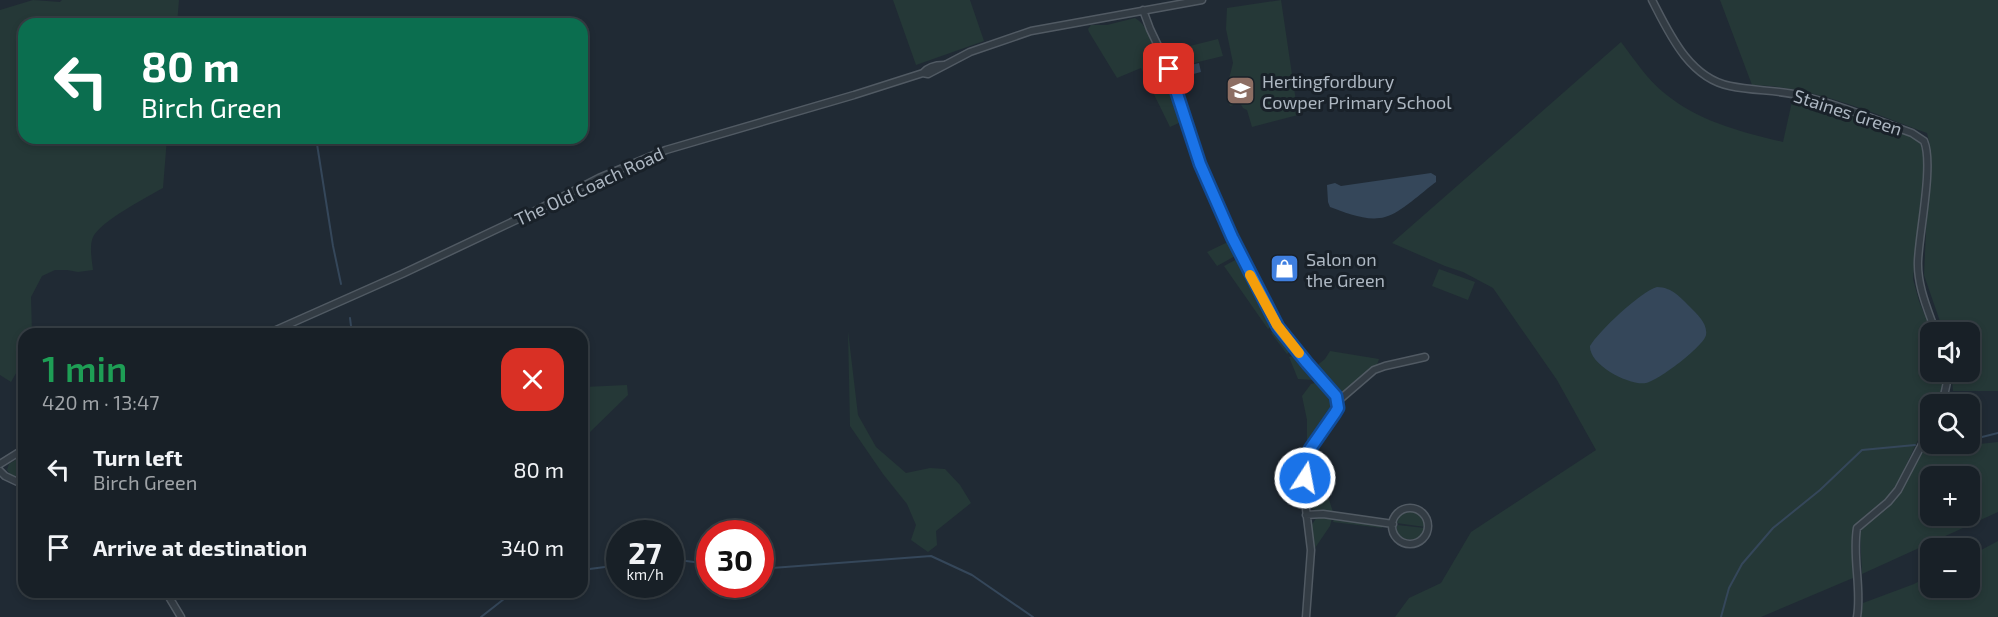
<!DOCTYPE html>
<meta charset="utf-8">
<style>
body{margin:0;font-family:"Exo 2",sans-serif;background:#252d33;color:#f1f3f6;height:100vh;display:flex;flex-direction:column;font-size:22px;white-space:nowrap}
*{box-sizing:border-box;margin:0}
p{font-size:20px;color:#9fa3a7}
.icon{flex:none;width:33px;height:33px;fill:none;stroke:currentColor;stroke-width:2;stroke-linecap:round;stroke-linejoin:round}
.map{position:relative;flex:1;overflow:hidden}
.side{position:absolute;left:18px;top:328px;width:570px;height:270px;display:flex;flex-direction:column;background:#182027;border-radius:18px;box-shadow:0 3px 9px #0003,0 0 0 2px #363e44}
.side>*{flex:none}
.hud{position:absolute;left:18px;top:18px;width:570px;height:126px;border-radius:18px;box-shadow:0 3px 9px #0003,0 0 0 2px #363e44;background:#0b6e4f;color:#fff;overflow:hidden}
.controls{position:absolute;left:1920px;top:322px;display:grid;gap:12px}
.controls a{display:grid;place-items:center;width:60px;height:60px;border-radius:12px;background:#182027;box-shadow:0 3px 9px #0003,0 0 0 2px #363e44;font-size:30px}
.speed{position:absolute;left:606px;top:520px;display:flex;gap:12px;font-size:30px;font-weight:700;text-align:center}
.speed>*{display:grid;place-content:center;width:78px;height:78px;border-radius:50%;background:#182027;box-shadow:0 3px 9px #0003,0 0 0 2px #363e44;line-height:1}
.speed small{font-size:15px;font-weight:400}
.speed .limit{border:9px solid #d22;background:#fff;color:#111}
.pin{position:absolute;display:grid;place-items:center;width:51px;height:51px;color:#fff;margin:-26px;border-radius:12px;box-shadow:0 3px 9px #0006}
.me{position:absolute;width:66px;margin:-33px;rotate:11deg;stroke-linejoin:round;filter:drop-shadow(0 0 4px #0008)}
.turn{display:flex;align-items:center;gap:21px;height:126px;padding:0 24px;font-size:27px}
.turn .icon{width:78px;height:78px;stroke-width:2.5}
.turn b{display:block;font-size:42px;line-height:51px}
.round{display:grid;place-items:center;flex:none;width:63px;height:63px;border-radius:18px;background:#252d33}
.headline{display:flex;align-items:center;justify-content:space-between;height:102px;padding:0 24px}
h1{font-size:36px;font-weight:600;line-height:45px;color:#1e9e55}
ul{padding:0;list-style:none}
li{display:flex;align-items:center;gap:18px;height:78px;padding:0 24px}
li div{flex:1}
li b{display:block;font-size:22px}
li em{font-style:normal}
.map>svg:first-child{display:block}
.green{fill:#253837;fill-rule:evenodd}
.water{fill:#35475a}
.lines{fill:none;stroke-linecap:round;stroke-linejoin:round}
.stream{stroke:#35475a;stroke-width:2}
.street-casing{stroke:#515a63;stroke-width:9}
.street{stroke:#333c44;stroke-width:6}
.route-casing{stroke:#114b97;stroke-width:15}
.route{stroke:#1a73e8;stroke-width:10}
.slow{stroke:#f59e0b;stroke-width:10}
.labels{text-anchor:middle;dominant-baseline:central;stroke-width:6;stroke-linejoin:round;paint-order:stroke}
.poi-label{font-size:18px;fill:#adb7c2;stroke:#192129;text-anchor:start}
.street-label{font-size:18px;fill:#adb7c2;stroke:#192129}
</style>
<div class="map">
<svg width="1998" height="617" viewBox="0 0 1998 617">
<rect width="100%" height="100%" fill="#202a34"/>
<path class="green" d="M 33,0 L 60,2 L 62,0 L 179,0 L 177,24 L 24,24 L 24,138 L 167,138 L 163,188 C 147,197 101,221 93,237 C 89,246 92,261 93,270 L 78,272 L 67,270 L 55,270 L 42,276 L 31,297 L 32,334 L 24,334 L 24,359 L 11,382 L 0,375 L 0,10 Z
M 893,0 L 970,0 L 984,41 L 916,65 Z
M 1281,0 L 1298,115 L 1252,127 L 1247,110 L 1243,108 L 1240,103 L 1230,106 L 1227,96 L 1231,91 L 1229,79 L 1233,63 L 1226,29 L 1227,8 Z
M 1720,0 L 1998,0 L 1998,391 L 1953,391 L 1951,372 L 1970,372 L 1970,333 L 1944,333 L 1924,275 L 1930,145 L 1927,133 C 1870,112 1813,86 1752,85 Z
M 1135,18 C 1156,29 1175,99 1181,122 L 1170,127 L 1141,68 L 1117,78 L 1089,32 L 1088,29 L 1091,25 L 1107,25 Z
M 1218,39 L 1223,56 L 1190,64 L 1186,47 Z
M 1621,42 C 1634,59 1647,79 1663,92 C 1697,121 1741,132 1783,142 L 1793,97 L 1860,116 L 1919,140 L 1923,152 L 1923,175 L 1913,279 L 1919,301 L 1932,333 L 1930,333 L 1930,372 L 1943,372 L 1944,389 L 1939,405 L 1930,405 L 1930,421 L 1918,440 L 1896,486 L 1886,498 L 1855,524 L 1853,532 L 1852,558 L 1853,578 L 1761,617 L 1395,617 L 1409,598 L 1441,583 L 1471,532 L 1596,450 L 1557,380 L 1493,288 L 1463,272 L 1445,266 L 1392,243 Z
M 1230,241 L 1237,255 L 1217,266 L 1207,252 Z
M 1239,258 L 1255,296 L 1259,297 L 1273,325 L 1268,329 L 1224,266 Z
M 1439,269 L 1475,282 L 1468,300 L 1432,286 Z
M 1276,329 L 1292,350 L 1287,354 L 1271,333 Z
M 848,331 L 858,415 L 876,447 L 906,473 L 930,468 L 945,469 L 960,485 L 971,503 L 936,531 L 937,545 L 928,552 L 911,540 L 916,525 L 907,504 L 883,474 L 850,426 Z
M 1330,351 L 1379,359 L 1377,365 L 1346,393 L 1341,394 L 1315,367 L 1325,359 Z
M 1296,355 L 1316,377 L 1314,380 L 1298,379 L 1289,357 Z
M 582,382 L 585,387 L 627,385 L 628,395 L 590,432 L 582,427 Z
M 1319,382 C 1325,388 1332,394 1334,402 C 1336,412 1316,439 1307,442 L 1307,420 L 1302,396 L 1311,384 Z
M 1998,442 L 1998,512 L 1862,574 L 1860,534 L 1862,529 L 1888,508 L 1897,498 L 1924,450 ZM 1930,477 L 1970,477 L 1970,516 L 1930,516 Z
M 24,455 L 24,482 L 10,474 L 7,470 L 9,464 Z
M 1310,468 L 1321,475 L 1333,512 L 1315,510 L 1310,508 L 1308,500 Z
M 1406,511 L 1419,513 L 1423,515 L 1425,527 L 1397,523 L 1399,515 Z
M 1317,517 L 1332,518 L 1330,526 L 1315,548 L 1311,526 Z
M 1334,519 L 1383,525 L 1382,528 L 1333,522 Z
M 1397,525 L 1425,528 L 1423,537 L 1418,540 L 1401,539 L 1397,534 Z
M 1998,541 L 1998,617 L 1861,617 L 1863,603 L 1914,584 L 1930,576 L 1930,588 L 1970,588 L 1970,556 Z"/>
<path class="water" d="M 1199,63 L 1201,72 L 1182,77 L 1179,68 Z
M 1431,173 L 1436,176 L 1436,182 C 1422,192 1401,213 1385,217 C 1368,222 1346,213 1330,207 L 1328,202 L 1327,185 L 1335,183 L 1341,186 Z
M 1657,287 C 1672,287 1681,298 1691,308 C 1697,314 1708,324 1706,335 C 1704,346 1658,381 1646,383 C 1630,386 1589,365 1590,346 C 1599,331 1640,292 1657,287 Z"/>
<g class="lines">
<path class="stream" d="M 317,144 L 333,246 L 341,284
M 350,318 L 352,334
M 1970,440 L 1998,433
M 1929,444 L 1930,444
M 670,560 L 671,560
M 678,560 L 710,564
M 760,569 L 931,556 L 972,575 L 1033,617
M 582,570 L 620,565
M 481,617 L 513,592
M 1721,617 L 1729,588 L 1742,564 L 1773,528 L 1820,490 L 1862,450 L 1915,445"/>
<defs>
<path id="street" d="M 1652,0 C 1669,33 1689,78 1730,86 C 1754,91 1779,90 1803,96 C 1840,105 1876,120 1912,133 L 1924,141 C 1934,164 1919,233 1918,261 C 1917,286 1928,310 1936,333
M 1143,10 L 1150,29 L 1169,69 L 1200,164 L 1230,233 L 1278,327 L 1307,363 L 1336,396 L 1338,408 L 1335,413 L 1310,449 L 1306,465 L 1305,501 L 1311,550 L 1306,617
M 923,73 C 928,67 936,65 944,65
M 267,334 L 402,274 L 533,212 L 599,178 L 666,150 L 854,95 L 923,73 L 928,74 L 970,52 L 1031,31 L 1202,0
M 1338,401 L 1374,370 L 1385,366 L 1425,357
M 1942,405 L 1947,382 L 1947,372
M 0,464 L 24,449
M 0,471 L 5,476 L 24,485
M1392 526a18 18 0 1 1 36 0a18 18 0 1 1-36 0Z
M 1306,515 L 1323,514 L 1393,524
M 166,592 L 181,617
M 1857,617 C 1862,588 1852,558 1857,528 L 1888,502 L 1898,490 L 1930,429"/>
</defs>
<use href="#street" class="street-casing"/>
<use href="#street" class="street"/>
</g>
<g class="lines">
<defs>
<path id="route" d="M 1169,69 L 1200,164 L 1232,237 L 1278,327 L 1307,363 L 1336,396 L 1338,408 L 1335,413 L 1310,449 L 1305,478"/>
</defs>
<use href="#route" class="route-casing"/>
<use href="#route" class="route"/>
<path class="slow" d="M 1250,275 L 1277,325 L 1299,353"/>
</g>
<defs>
<symbol id="school-square" viewBox="-11 -11 22 22"><rect x="-9" y="-9" width="18" height="18" rx="4" fill="#8d6e63" stroke="#192129"/><path d="M0-5L7-2L0 1L-7-2ZM-4 1L0 2.5L4 1V4Q0 6-4 4Z" fill="#fff"/></symbol>
<symbol id="shop-square" viewBox="-11 -11 22 22"><rect x="-9" y="-9" width="18" height="18" rx="4" fill="#3f7fe0" stroke="#192129"/><path d="M-5-2.5h2.3a2.7 3.5 0 0 1 5.4 0H5L5.5 6h-11ZM-1.5-2.5h3a1.5 2.3 0 0 0-3 0Z" fill="#fff"/></symbol>
</defs>
<g fill-rule="evenodd">
<use href="#school-square" x="1224" y="74" width="33" height="33"/>
<use href="#shop-square" x="1268" y="252" width="33" height="33"/>
</g>
<g class="labels">
<g class="poi-label">
<text x="1262" y="81">Hertingfordbury<tspan x="1262" dy="21">Cowper Primary School</tspan></text>
<text x="1306" y="259">Salon on<tspan x="1306" dy="21">the Green</tspan></text>
</g>
<g class="street-label">
<text transform="translate(1848 112) rotate(18)">Staines Green</text>
<text transform="translate(589 186) rotate(-25)">The Old Coach Road</text>
</g>
</g>
</svg>
<div class="controls">
<a><svg class="icon" aria-label="sound" viewBox="0 0 24 24"><path d="M4 9h4l5-4v14l-5-4H4zM17 9q2 3 0 6"/></svg></a>
<a><svg class="icon" aria-label="search" viewBox="0 0 24 24"><circle cx="10" cy="10" r="6"/><path d="M15 15l6 6"/></svg></a>
<a>+</a>
<a>−</a>
</div>
<div class="speed"><div>27<small>km/h</small></div><div class="limit">30</div></div>
<div class="pin" style="left:1169px;top:69px;background:#d93025"><svg class="icon" aria-label="arrive" viewBox="0 0 24 24"><path d="M6 21V4h12l-3 4 3 4H6"/></svg></div>
<svg class="me" style="left:1305px;top:478px" viewBox="-20 -20 40 40"><circle r="17" fill="#1a73e8" stroke="#fff" stroke-width="3"/><path d="M0-11L8 9 0 5-8 9z" fill="#fff"/></svg>
<div class="hud">
<div class="turn"><svg class="icon" aria-label="left" viewBox="0 0 24 24"><path d="M17 20v-9H6M10 6l-5 5 5 5"/></svg><div><b>80 m</b>Birch Green</div></div>
</div>
<section class="side">
<div class="headline"><div><h1>1 min</h1><p>420 m · 13:47</p></div><a class="round" style="background:#d93025;color:#fff"><svg class="icon" aria-label="close" viewBox="0 0 24 24"><path d="M6 6l12 12M18 6L6 18"/></svg></a></div>
<ul>
<li><svg class="icon" aria-label="left" viewBox="0 0 24 24"><path d="M17 20v-9H6M10 6l-5 5 5 5"/></svg><div><b>Turn left</b><p>Birch Green</p></div><em>80 m</em></li>
<li><svg class="icon" aria-label="arrive" viewBox="0 0 24 24"><path d="M6 21V4h12l-3 4 3 4H6"/></svg><div><b>Arrive at destination</b></div><em>340 m</em></li>
</ul>
</section>
</div>
